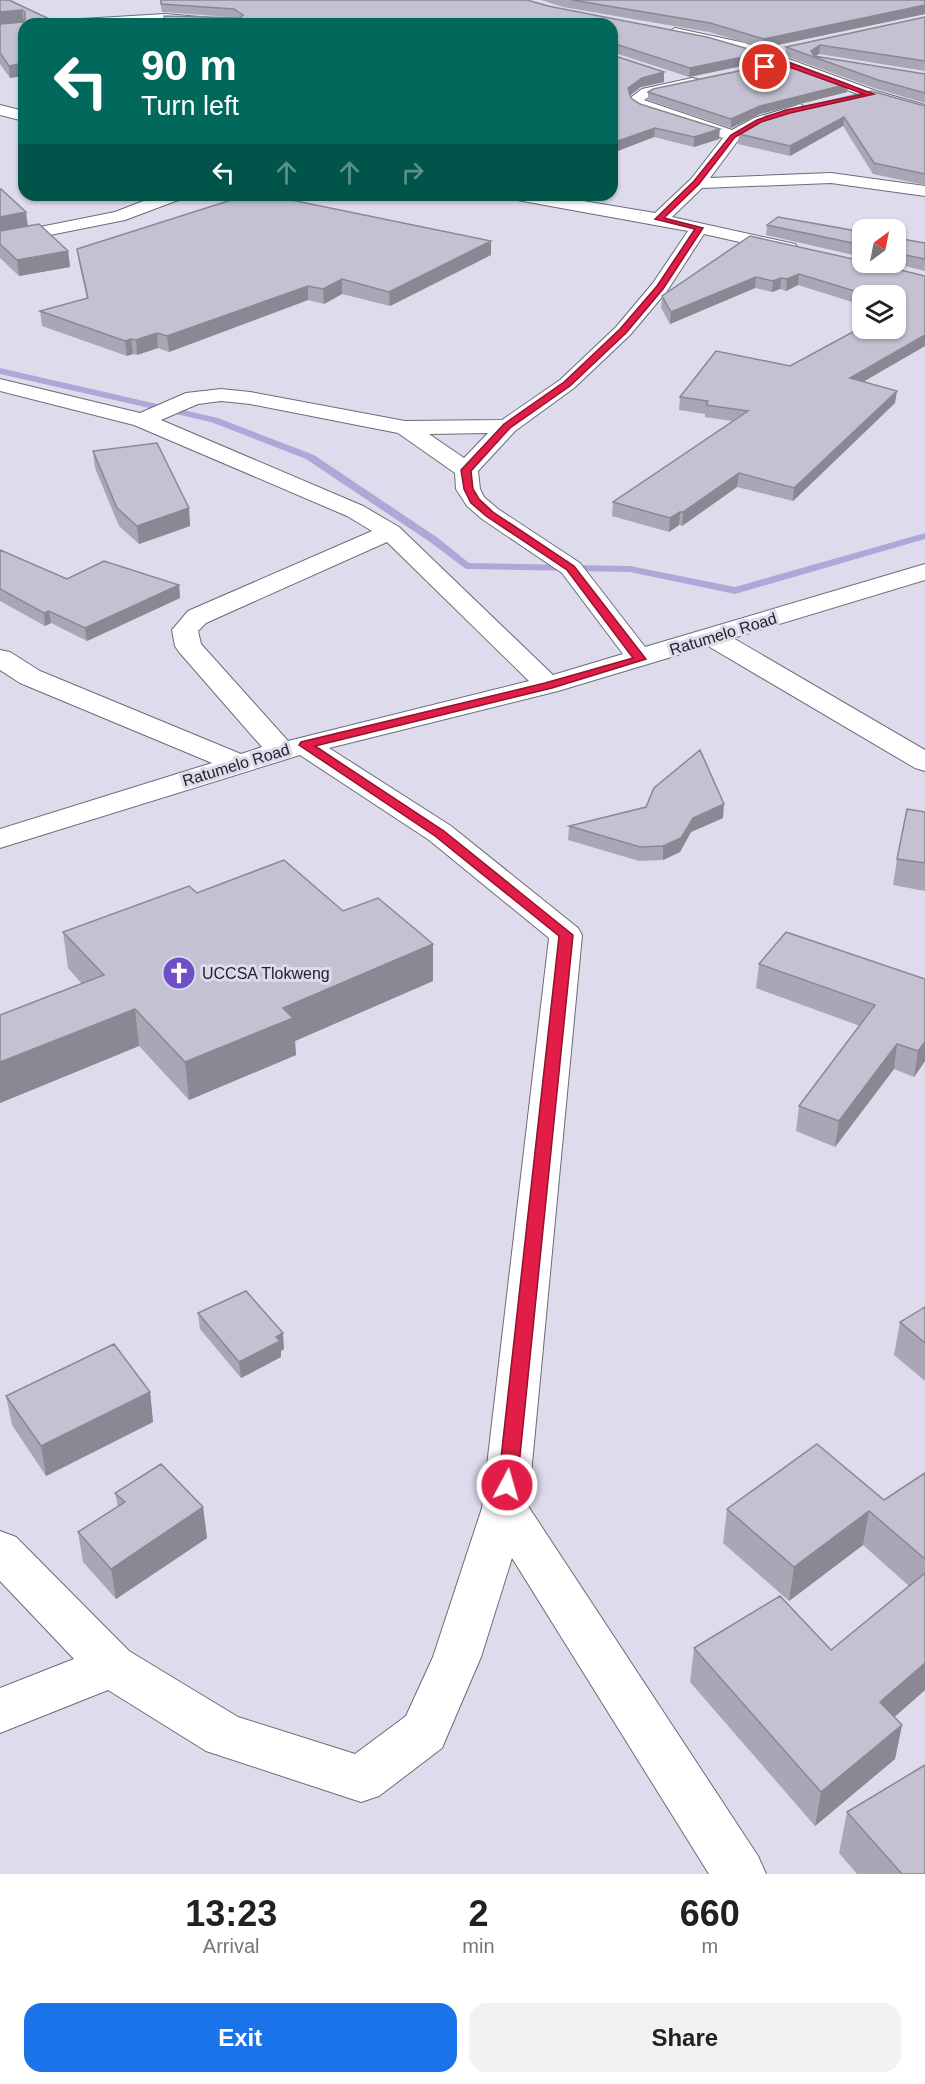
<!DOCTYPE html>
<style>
body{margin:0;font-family:Arial,sans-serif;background:#f2f2f2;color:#202124;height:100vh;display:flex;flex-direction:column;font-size:22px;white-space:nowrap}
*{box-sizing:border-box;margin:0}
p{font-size:20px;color:#757577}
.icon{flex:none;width:33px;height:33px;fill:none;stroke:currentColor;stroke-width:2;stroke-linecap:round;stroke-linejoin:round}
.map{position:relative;height:1874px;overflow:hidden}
.panel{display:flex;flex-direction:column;background:#fff;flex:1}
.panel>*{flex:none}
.guide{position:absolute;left:18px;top:18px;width:600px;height:183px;border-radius:18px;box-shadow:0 2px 4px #0004;background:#00695c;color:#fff;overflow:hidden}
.needle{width:39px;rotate:32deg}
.controls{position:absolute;left:852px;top:219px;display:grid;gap:12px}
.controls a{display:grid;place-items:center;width:54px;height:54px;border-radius:12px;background:#fff;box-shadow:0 2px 4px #0004;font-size:30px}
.pin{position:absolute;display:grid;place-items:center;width:51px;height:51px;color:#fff;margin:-26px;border:3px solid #fff;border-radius:50%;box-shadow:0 2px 6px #0007}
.me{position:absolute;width:66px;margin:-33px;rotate:6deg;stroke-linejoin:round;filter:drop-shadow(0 0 4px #0008)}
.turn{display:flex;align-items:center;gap:21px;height:126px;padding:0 24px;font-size:27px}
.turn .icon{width:78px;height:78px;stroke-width:2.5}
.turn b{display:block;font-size:42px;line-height:51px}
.lanes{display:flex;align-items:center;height:57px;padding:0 24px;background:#0003;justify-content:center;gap:30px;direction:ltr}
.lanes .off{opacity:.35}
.eta{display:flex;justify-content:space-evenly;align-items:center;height:102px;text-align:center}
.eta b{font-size:36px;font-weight:800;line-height:42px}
.primary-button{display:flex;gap:12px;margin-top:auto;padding:12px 24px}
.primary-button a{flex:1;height:69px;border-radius:18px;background:#1a73e8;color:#fff;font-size:24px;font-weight:800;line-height:69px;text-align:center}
.primary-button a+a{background:#f2f2f2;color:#202124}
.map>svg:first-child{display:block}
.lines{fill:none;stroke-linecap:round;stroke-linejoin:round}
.stream{fill:#aea8d9;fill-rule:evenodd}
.minor-casing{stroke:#6d6b79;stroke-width:2}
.minor{fill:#fff;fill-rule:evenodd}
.wall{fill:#a9a7b5}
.shaded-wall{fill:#898893}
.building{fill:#c4c2d2;stroke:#898893;stroke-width:1.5}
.route{fill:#e11d48;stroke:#92132f;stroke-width:1.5}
.labels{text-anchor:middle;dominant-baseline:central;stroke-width:6;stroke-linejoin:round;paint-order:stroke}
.street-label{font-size:16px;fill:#232228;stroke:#dedcec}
.poi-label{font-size:16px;fill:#232228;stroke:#dedcec;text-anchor:start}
</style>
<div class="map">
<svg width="925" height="1874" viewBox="0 0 925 1874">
<rect width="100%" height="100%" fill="#dedcec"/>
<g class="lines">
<path class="stream" d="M 0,368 L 218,418 L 314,455 L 438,538 L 469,563 L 630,566 L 735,587 L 925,533 L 925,539 L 735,594 L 630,572 L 466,569 L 430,542 L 306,459 L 211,422 L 0,374 Z"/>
<defs>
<path id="minor" d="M 165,14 L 234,20 L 241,24 L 165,22 L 58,24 L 65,20 Z
M 675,28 L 745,43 L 876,91 L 925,105 L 925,115 L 866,97 L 736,49 L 670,35 L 668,32 Z
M 692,78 L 697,79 L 699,82 L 697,85 L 652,95 L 644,100 L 732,130 L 754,118 L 795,106 L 800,104 L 808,109 L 805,112 L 764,124 L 739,139 L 710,178 L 831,173 L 925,186 L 925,196 L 831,183 L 702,188 L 672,217 L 795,244 L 798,248 L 795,252 L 789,253 L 704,234 L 667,291 L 630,335 L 574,388 L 515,431 L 478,471 L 480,489 L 484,497 L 498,509 L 580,563 L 645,647 L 925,564 L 925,580 L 733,638 L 925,750 L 925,771 L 915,768 L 708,646 L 558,691 L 329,748 L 451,826 L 578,928 L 582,935 L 528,1506 L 758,1856 L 766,1874 L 709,1874 L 512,1558 L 481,1657 L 442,1748 L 379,1796 L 361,1802 L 206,1751 L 108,1690 L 0,1733 L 0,1688 L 74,1659 L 0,1581 L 0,1531 L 16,1537 L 129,1651 L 238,1717 L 355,1754 L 406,1716 L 433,1657 L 482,1508 L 549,938 L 429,840 L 300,755 L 0,848 L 0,829 L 212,763 L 20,683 L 0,670 L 0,650 L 10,652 L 40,671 L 241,754 L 262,747 L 179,652 L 175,646 L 172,630 L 188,611 L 372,531 L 347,516 L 134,425 L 0,391 L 0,379 L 140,413 L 186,393 L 221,389 L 250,392 L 405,421 L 502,420 L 560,380 L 616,327 L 653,283 L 688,231 L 517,200 L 511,199 L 509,195 L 547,195 L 655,213 L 691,179 L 723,138 L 632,106 L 629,99 L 642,89 ZM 221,401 L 250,404 L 398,433 L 455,473 L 456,489 L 467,506 L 482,519 L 562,573 L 623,654 L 553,675 L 399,527 L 363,506 L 161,420 L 198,404 ZM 488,433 L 464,458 L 429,434 ZM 387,542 L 529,681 L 288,741 L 201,644 L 198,631 L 206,623 Z
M 0,105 L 24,111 L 24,121 L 0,115 Z
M 159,195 L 183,195 L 181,199 L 125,220 L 0,245 L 0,235 L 115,212 Z"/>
</defs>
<use href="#minor" class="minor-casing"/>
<use href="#minor" class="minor"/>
</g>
<path class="wall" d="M 0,0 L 60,24 L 24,24 L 24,76 L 10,78 L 0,64 Z
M 160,0 L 527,0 L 548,6 L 762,53 L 761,62 L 689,77 L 612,52 L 612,24 L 165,24 L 164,16 L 230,17 L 162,12 Z
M 541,0 L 925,0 L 925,14 L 763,48 L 709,32 L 563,7 Z
M 925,17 L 925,71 L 819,54 L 815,56 L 925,74 L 925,103 L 877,89 L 785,56 L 786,47 Z
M 612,55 L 664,72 L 664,82 L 641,87 L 630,95 L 631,98 L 640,104 L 719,139 L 694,147 L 654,137 L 615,152 L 612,152 Z
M 848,84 L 847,92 L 760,114 L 731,128 L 648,100 L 648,92 Z
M 925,106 L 925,185 L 873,174 L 843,126 L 790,156 L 738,144 L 739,134 L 766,116 Z
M 0,189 L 27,226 L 68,251 L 70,267 L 19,276 L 0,258 Z
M 767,225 L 862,232 L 862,257 L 766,235 Z
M 750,236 L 925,276 L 925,346 L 864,381 L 895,403 L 793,501 L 737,487 L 682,526 L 679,525 L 669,532 L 612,516 L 613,502 L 732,421 L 705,417 L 705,414 L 679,410 L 680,397 L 790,366 L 896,328 L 896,296 L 862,296 L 862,305 L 798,285 L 786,291 L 780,289 L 772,292 L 755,288 L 670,324 L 661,308 L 662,296 Z
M 896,238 L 925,243 L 925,271 L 889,262 L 896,262 Z
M 491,241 L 491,255 L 390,306 L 342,294 L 324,304 L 308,300 L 169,352 L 158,348 L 137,355 L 133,354 L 127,356 L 42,326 L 40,311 L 87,299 L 79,263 L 77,249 Z
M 93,451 L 189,508 L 190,526 L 139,544 L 119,526 L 95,468 Z
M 0,550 L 67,579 L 179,585 L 180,598 L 87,641 L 51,623 L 45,626 L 0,601 Z
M 925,812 L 925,891 L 893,885 L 897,859 Z
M 723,818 L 691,832 L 680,852 L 663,860 L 639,861 L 568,840 L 569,826 Z
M 197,893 L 343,911 L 433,944 L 433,981 L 295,1041 L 296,1055 L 189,1100 L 139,1046 L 0,1103 L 0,1015 L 82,984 L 68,968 L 63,932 Z
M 759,964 L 925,979 L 925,1061 L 914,1077 L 894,1069 L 835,1147 L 796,1131 L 799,1106 L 860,1026 L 756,988 Z
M 925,1307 L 925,1381 L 894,1355 L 900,1322 Z
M 198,1313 L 284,1349 L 281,1351 L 281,1357 L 241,1378 L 200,1329 Z
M 150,1392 L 153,1422 L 46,1476 L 12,1425 L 6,1396 Z
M 925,1473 L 925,1690 L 894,1717 L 902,1725 L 895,1759 L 815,1826 L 690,1682 L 694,1648 L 831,1650 L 909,1586 L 863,1545 L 789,1601 L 723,1543 L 727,1509 L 884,1500 Z
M 115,1493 L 203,1507 L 207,1538 L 116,1599 L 83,1562 L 78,1532 L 118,1507 Z
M 847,1812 L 925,1874 L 857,1874 L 839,1853 Z"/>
<path class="shaded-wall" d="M 925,5 L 925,14 L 763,48 L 764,39 Z
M 22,10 L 24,22 L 0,24 L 0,12 Z
M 820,45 L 819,54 L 814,57 L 811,51 Z
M 762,53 L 761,62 L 689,77 L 690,68 Z
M 24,63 L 24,76 L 10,78 L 9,66 Z
M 664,72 L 664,82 L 641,87 L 628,97 L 628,88 L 642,78 Z
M 848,84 L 847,92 L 760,114 L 731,128 L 731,119 L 760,106 Z
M 844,117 L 843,126 L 790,156 L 790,146 Z
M 655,128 L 654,137 L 615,152 L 615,142 Z
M 720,129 L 719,139 L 694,147 L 694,137 Z
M 26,212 L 28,227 L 0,233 L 0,217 Z
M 491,241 L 491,255 L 390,306 L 389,292 Z
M 68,251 L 70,267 L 19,276 L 17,260 Z
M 799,274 L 798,285 L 786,291 L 787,279 Z
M 756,277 L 755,288 L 670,324 L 671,312 Z
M 781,278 L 780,289 L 772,292 L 773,281 Z
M 342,279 L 342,294 L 324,304 L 323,289 Z
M 308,286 L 308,300 L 169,352 L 167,336 Z
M 157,333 L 158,348 L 137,355 L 136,340 Z
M 925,335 L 925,346 L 849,390 L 850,378 Z
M 131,339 L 133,354 L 127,356 L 125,341 Z
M 897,391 L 895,403 L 793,501 L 794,488 Z
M 739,473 L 737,487 L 682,526 L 683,512 Z
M 189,508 L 190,526 L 139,544 L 137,526 Z
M 680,512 L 679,525 L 669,532 L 670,518 Z
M 179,585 L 180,598 L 87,641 L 85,628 Z
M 49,611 L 51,623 L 45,626 L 44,613 Z
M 724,804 L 723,818 L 691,832 L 680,852 L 663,860 L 663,846 L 693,818 Z
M 433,944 L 433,981 L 295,1041 L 296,1055 L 189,1100 L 185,1062 L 283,1008 Z
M 135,1009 L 139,1046 L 0,1103 L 0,1062 Z
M 925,1042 L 925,1061 L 914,1077 L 918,1051 Z
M 897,1044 L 894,1069 L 835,1147 L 839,1121 Z
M 283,1333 L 284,1349 L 281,1351 L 281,1357 L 241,1378 L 239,1362 L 276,1337 Z
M 150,1392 L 153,1422 L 46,1476 L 41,1446 Z
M 203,1507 L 207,1538 L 116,1599 L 111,1569 Z
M 869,1511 L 863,1545 L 789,1601 L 794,1567 Z
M 925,1663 L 925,1690 L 873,1736 L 880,1702 Z
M 902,1725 L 895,1759 L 815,1826 L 821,1792 Z"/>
<path class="building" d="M 0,0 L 9,0 L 60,24 L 24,24 L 24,63 L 9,66 L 0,53 L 0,24 L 23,22 L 25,20 L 25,12 L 22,10 L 0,12 Z
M 161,0 L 527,0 L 548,6 L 707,37 L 762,53 L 690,68 L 612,43 L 612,24 L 166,24 L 164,16 L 240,18 L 243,15 L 234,9 L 161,4 Z
M 572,0 L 925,0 L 925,5 L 764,39 L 710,23 Z
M 925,17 L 925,61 L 820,45 L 811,51 L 814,56 L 925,74 L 925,93 L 878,80 L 786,47 Z
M 612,55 L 664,72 L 642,78 L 628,88 L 631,98 L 640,104 L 720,129 L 694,137 L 655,128 L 615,142 L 612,142 Z
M 786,61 L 848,84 L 760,106 L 731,119 L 648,92 L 653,89 Z
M 871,91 L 925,106 L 925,174 L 874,163 L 844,117 L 790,146 L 739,134 L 766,116 Z
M 0,189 L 1,189 L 26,212 L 0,217 Z
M 247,195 L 267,195 L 491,241 L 389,292 L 342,279 L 323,289 L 308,286 L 167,336 L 157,333 L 136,340 L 131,339 L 125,341 L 40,311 L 88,298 L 77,249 Z
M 778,217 L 862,232 L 862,245 L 767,225 Z
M 39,224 L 68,251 L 17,260 L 0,244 L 0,231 Z
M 750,236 L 862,261 L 862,262 L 867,262 L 925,276 L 925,335 L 850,378 L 897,391 L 794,488 L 739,473 L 683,512 L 680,512 L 670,518 L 613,502 L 748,411 L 706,405 L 708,401 L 680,397 L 716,351 L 790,366 L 862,327 L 862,328 L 896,328 L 896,309 L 903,305 L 896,303 L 896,296 L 871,296 L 799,274 L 787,279 L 781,278 L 773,281 L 756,277 L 671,312 L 662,296 Z
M 896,238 L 925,243 L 925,259 L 896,253 Z
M 157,443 L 189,508 L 137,526 L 117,508 L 93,451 Z
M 0,550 L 67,579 L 104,561 L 179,585 L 85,628 L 49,611 L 44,613 L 0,589 Z
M 700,750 L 724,804 L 693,818 L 681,838 L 663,846 L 640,847 L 569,826 L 646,807 L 654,788 Z
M 907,809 L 925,812 L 925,863 L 897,859 Z
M 284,860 L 343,911 L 378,898 L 433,944 L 283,1008 L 293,1018 L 185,1062 L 135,1009 L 0,1062 L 0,1015 L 104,975 L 63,932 L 189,886 L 197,893 Z
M 786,932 L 925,979 L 925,1042 L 918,1051 L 897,1044 L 839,1121 L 799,1106 L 875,1005 L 759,964 Z
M 246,1291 L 283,1333 L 276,1337 L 280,1341 L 239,1362 L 198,1313 Z
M 925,1307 L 925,1343 L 900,1322 Z
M 114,1344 L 150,1392 L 41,1446 L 6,1396 Z
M 817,1444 L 884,1500 L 925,1473 L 925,1559 L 869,1511 L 794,1567 L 727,1509 Z
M 161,1464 L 203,1507 L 111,1569 L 78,1532 L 125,1502 L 115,1493 Z
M 925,1573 L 925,1663 L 880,1702 L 902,1725 L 821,1792 L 694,1648 L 780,1596 L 831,1650 Z
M 925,1765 L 925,1874 L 902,1874 L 847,1812 Z"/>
<path class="route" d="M 785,61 L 874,94 L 790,113 L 761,122 L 735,137 L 699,184 L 664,218 L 703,228 L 663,289 L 626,333 L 570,386 L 510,428 L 471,471 L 473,489 L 479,499 L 493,512 L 574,566 L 646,659 L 552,688 L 315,746 L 444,831 L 573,935 L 517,1485 L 514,1491 L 507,1493 L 501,1491 L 498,1485 L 559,936 L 435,836 L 299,745 L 301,742 L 545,683 L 633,658 L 567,570 L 486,516 L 471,503 L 464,489 L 461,470 L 504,424 L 564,382 L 620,329 L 657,286 L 695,229 L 655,219 L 694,181 L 731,135 L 757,120 L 786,110 L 864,94 L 784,65 L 765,69 L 762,67 Z"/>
<defs>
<symbol id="church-disc" viewBox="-11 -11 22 22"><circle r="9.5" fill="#6e4fc8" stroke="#dedcec"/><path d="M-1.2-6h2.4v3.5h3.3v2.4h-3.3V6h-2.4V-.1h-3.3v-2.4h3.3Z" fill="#fff"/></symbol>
</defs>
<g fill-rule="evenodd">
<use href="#church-disc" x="160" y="954" width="38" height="38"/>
</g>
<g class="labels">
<g class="street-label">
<text transform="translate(723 634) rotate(-17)">Ratumelo Road</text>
<text transform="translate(236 765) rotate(-17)">Ratumelo Road</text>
</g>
<g class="poi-label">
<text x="202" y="973">UCCSA Tlokweng</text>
</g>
</g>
</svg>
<div class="controls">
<a><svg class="needle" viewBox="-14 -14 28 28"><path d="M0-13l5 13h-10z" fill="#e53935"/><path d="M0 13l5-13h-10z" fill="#757577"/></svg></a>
<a><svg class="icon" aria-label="layers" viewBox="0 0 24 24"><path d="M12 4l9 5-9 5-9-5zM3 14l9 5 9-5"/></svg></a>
</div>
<div class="pin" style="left:765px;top:67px;background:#d93025"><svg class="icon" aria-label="arrive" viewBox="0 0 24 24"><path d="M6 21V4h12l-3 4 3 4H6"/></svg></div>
<svg class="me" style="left:507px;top:1485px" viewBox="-20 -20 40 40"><circle r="17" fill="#e11d48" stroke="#fff" stroke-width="3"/><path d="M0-11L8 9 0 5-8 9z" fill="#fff"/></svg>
<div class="guide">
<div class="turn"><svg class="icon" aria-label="left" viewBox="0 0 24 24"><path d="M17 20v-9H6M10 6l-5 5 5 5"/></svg><div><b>90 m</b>Turn left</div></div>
<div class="lanes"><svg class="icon" aria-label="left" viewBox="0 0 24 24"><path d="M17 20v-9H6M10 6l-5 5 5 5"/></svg><svg class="icon off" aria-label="ahead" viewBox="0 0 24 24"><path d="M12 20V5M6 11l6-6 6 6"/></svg><svg class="icon off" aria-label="ahead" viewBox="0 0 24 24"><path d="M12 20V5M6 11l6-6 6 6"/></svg><svg class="icon off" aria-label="right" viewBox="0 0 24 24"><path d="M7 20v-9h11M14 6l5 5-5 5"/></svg></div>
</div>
</div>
<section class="panel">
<div class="eta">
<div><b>13:23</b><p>Arrival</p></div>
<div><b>2</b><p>min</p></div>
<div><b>660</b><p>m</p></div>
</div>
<div class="primary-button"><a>Exit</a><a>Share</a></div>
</section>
